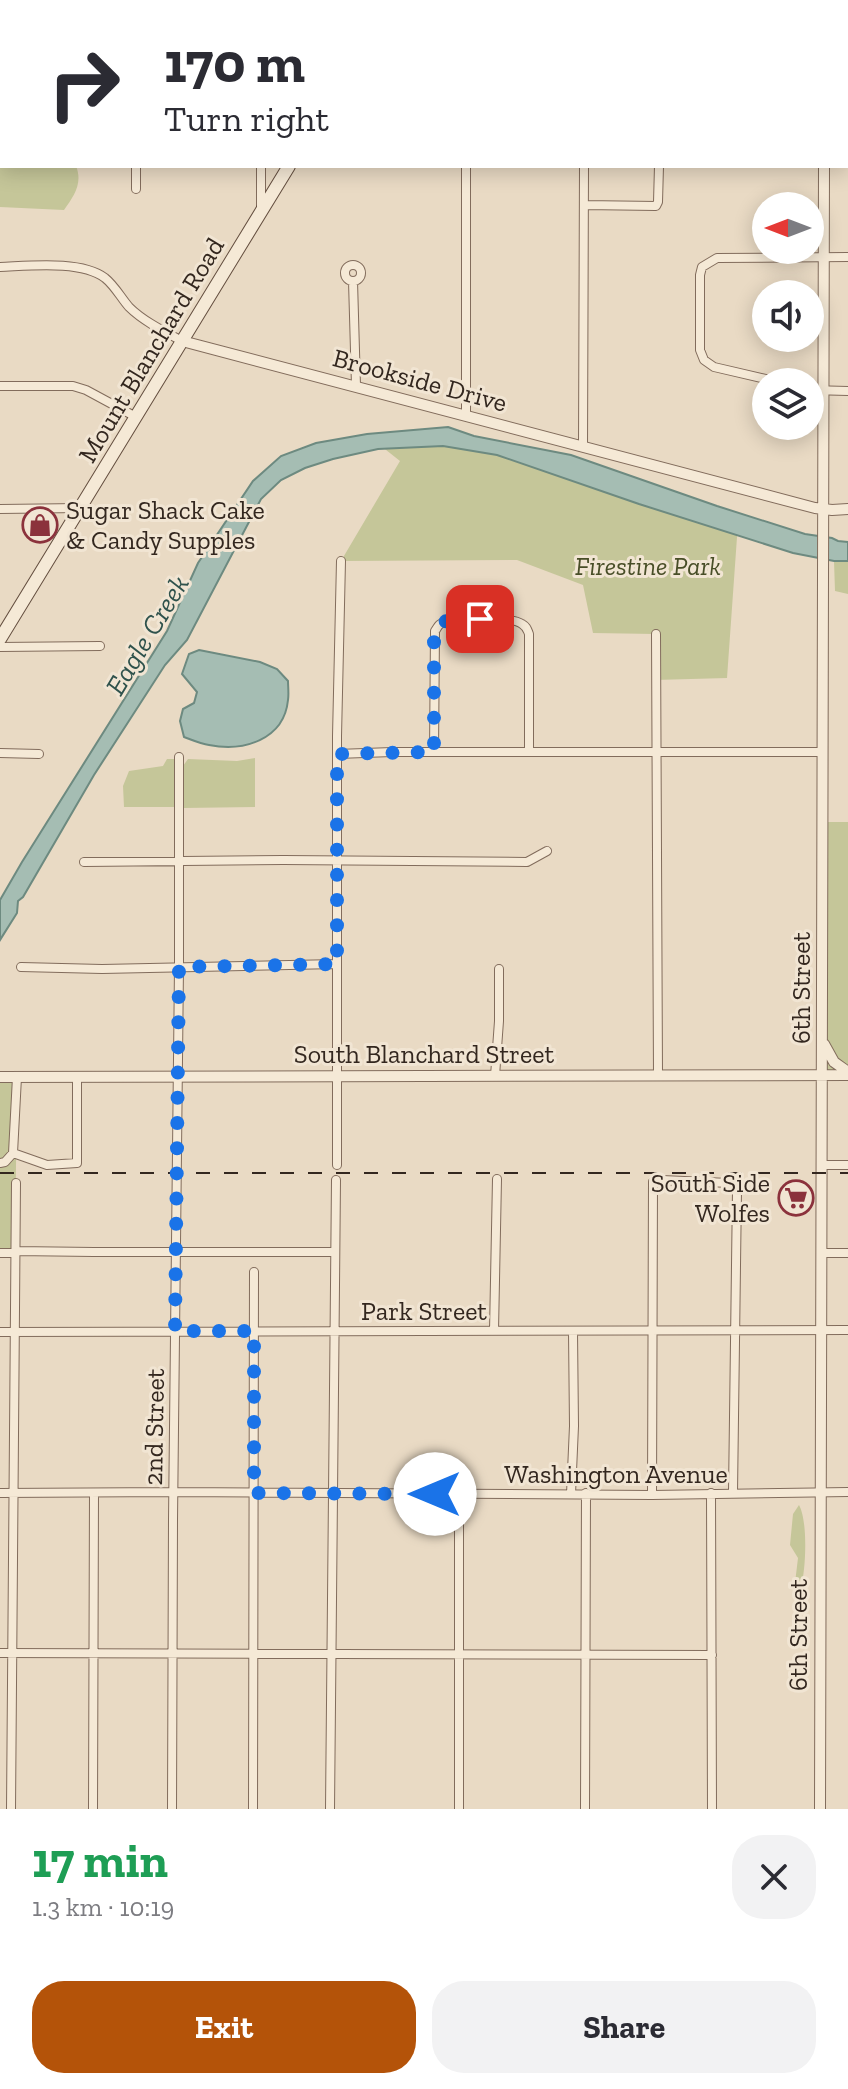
<!DOCTYPE html>
<meta charset="utf-8">
<style>
body{margin:0;font-family:"Zilla Slab",serif;background:#f2f2f3;color:#2b2b33;height:100vh;display:flex;flex-direction:column;font-size:30px;white-space:nowrap}
*{box-sizing:border-box;margin:0}
p{font-size:26px;color:#7c7c81}
.icon{flex:none;width:44px;height:44px;fill:none;stroke:currentColor;stroke-width:2;stroke-linecap:round;stroke-linejoin:round}
.map{position:relative;height:1809px;overflow:hidden}
.drawer{display:flex;flex-direction:column;background:#fff;flex:1}
.drawer>*{flex:none}
.top-card{position:absolute;left:0px;top:0px;width:848px;height:168px;box-shadow:0 4px 20px #0003;background:#fff;color:#2b2b33;overflow:hidden}
.needle{width:52px;rotate:270deg}
.fabs{position:absolute;left:752px;top:192px;display:grid;gap:16px}
.fabs a{display:grid;place-items:center;width:72px;height:72px;border-radius:50%;background:#fff;box-shadow:0 4px 20px #0003;font-size:40px}
.pin{position:absolute;display:grid;place-items:center;width:68px;height:68px;color:#fff;margin:-34px;border-radius:16px;box-shadow:0 4px 12px #0006}
.me{position:absolute;width:88px;margin:-44px;rotate:270deg;stroke-linejoin:round;filter:drop-shadow(0 0 6px #0008)}
.turn{display:flex;align-items:center;gap:28px;height:168px;padding:0 32px;font-size:36px}
.turn .icon{width:104px;height:104px;stroke-width:2.5}
.turn b{display:block;font-size:56px;line-height:68px}
.round{display:grid;place-items:center;flex:none;width:84px;height:84px;border-radius:32px;background:#f2f2f3}
.summary{display:flex;align-items:center;justify-content:space-between;height:136px;padding:0 32px}
h1{font-size:48px;font-weight:700;line-height:60px;color:#1e9e55}
.primary-button{display:flex;gap:16px;margin-top:auto;padding:16px 32px}
.primary-button a{flex:1;height:92px;border-radius:32px;background:#b45309;color:#fff;font-size:32px;font-weight:700;line-height:92px;text-align:center}
.primary-button a+a{background:#f2f2f3;color:#2b2b33}
.map>svg:first-child{display:block}
.green{fill:#c5c699}
.water{fill:#a5bdb3;stroke:#6d8a80;stroke-width:2}
.lines{fill:none;stroke-linecap:round;stroke-linejoin:round}
.minor-casing{stroke:#826c5c;stroke-width:10}
.tertiary-casing{stroke:#826c5c;stroke-width:12}
.secondary-casing{stroke:#644e3f;stroke-width:14}
.minor{stroke:#f5e9d6;stroke-width:8}
.tertiary{stroke:#f5e9d6;stroke-width:10}
.secondary{stroke:#f5e9d6;stroke-width:12}
.rail{stroke:#33271f;stroke-width:2;stroke-dasharray:14 14;stroke-linecap:butt}
.route{stroke:#1a73e8;stroke-width:14;stroke-dasharray:0 25.2}
.labels{text-anchor:middle;dominant-baseline:central;stroke-width:6;stroke-linejoin:round;paint-order:stroke}
.street-label{font-size:26px;fill:#33271f;stroke:#f1e5d3}
.poi-label{font-size:26px;fill:#33271f;stroke:#f1e5d3;text-anchor:start}
.park-label{font-size:26px;font-style:italic;fill:#484e27;stroke:#f1e5d3}
.water-label{font-size:28px;font-style:italic;fill:#2f524c;stroke:#f1e5d3}
</style>
<div class="map">
<svg width="848" height="1809" viewBox="0 0 848 1809">
<rect width="100%" height="100%" fill="#e9dac4"/>
<path class="green" d="M 0,0 L 71,0 L 71,2 L 2,2 L 2,166 L 76,166 C 83,183 74,196 64,210 L 0,207 Z
M 456,438 L 738,523 L 727,678 L 655,680 L 655,634 L 593,633 L 583,585 L 517,560 L 341,561 L 400,461 L 376,442 Z
M 834,561 L 848,561 L 848,594 L 835,591 Z
M 255,758 L 255,807 L 183,808 L 183,766 L 188,759 L 237,761 Z
M 167,759 L 176,759 L 176,807 L 124,807 L 123,786 L 129,771 L 163,766 Z
M 822,822 L 848,822 L 848,1074 L 823,1075 Z
M 0,1077 L 17,1077 L 15,1253 L 0,1253 Z
M 799,1505 C 808,1521 806,1569 801,1587 L 795,1583 L 798,1558 L 790,1545 L 793,1514 Z"/>
<path class="water" d="M 448,427 L 474,436 L 571,455 L 717,506 L 805,534 L 832,538 L 838,541 L 848,542 L 848,561 L 834,561 L 793,553 L 639,504 L 497,455 L 443,446 L 378,449 L 333,459 L 305,468 L 281,480 L 261,499 L 187,640 L 165,665 L 94,775 L 23,897 L 18,901 L 17,913 L 0,940 L 0,900 L 22,862 L 167,631 L 198,563 L 253,481 L 281,456 L 316,443 L 367,434 Z
M 199,650 L 260,662 L 277,669 L 288,681 C 288,687 289,694 288,700 C 284,740 243,752 209,745 C 201,744 192,740 184,737 L 180,721 L 183,709 L 194,703 L 197,692 L 182,674 L 189,654 Z"/>
<g class="lines">
<defs>
<path id="minor" d="M 261,2 L 261,0
M 500,2 L 500,0
M 659,2 L 659,0
M 846,10 L 848,10
M 846,138 L 848,138
M 136,166 L 136,189
M 261,166 L 261,209
M 466,166 L 466,415
M 584,205 L 656,206 L 658,202 L 659,166
M345 273a8 8 0 1 1 16 0a8 8 0 1 1-16 0Z
M 0,267 C 29,266 81,260 105,278 C 115,286 121,298 129,307 C 143,321 165,332 182,341
M 353,281 L 356,386
M 779,382 L 714,367 L 704,360 L 700,350 L 700,275 L 702,267 L 717,258 L 848,257
M 0,386 L 73,386 L 86,390 L 136,417
M 810,390 L 848,391
M 583,447 L 584,166
M 0,509 L 80,508
M 656,634 L 658,1075
M 0,647 L 100,646
M 434,752 L 435,631 C 439,625 438,625 444,622 C 457,617 511,616 522,624 C 527,627 527,629 529,634 L 529,752
M 0,753 L 39,754
M 337,754 L 392,752 L 822,752
M 84,862 L 283,860 L 527,862 L 547,851
M 21,967 L 102,969 L 337,964
M 495,1076 L 499,1021 L 499,969
M 13,1153 L 17,1077
M 0,1163 L 5,1162 L 13,1153 L 47,1165 L 77,1163 L 77,1076
M 337,1165 L 337,736 L 341,561
M 823,1165 L 848,1165
M 15,1251 L 94,1252 L 335,1252
M 0,1253 L 15,1253
M 823,1253 L 848,1253
M 494,1331 L 497,1179
M 0,1332 L 848,1330
M 0,1493 L 173,1492 L 652,1495 L 848,1492
M 711,1493 L 712,1809
M 459,1494 L 459,1809
M 571,1494 L 574,1426 L 573,1332
M 652,1495 L 653,1182 L 662,1180 L 729,1183 L 737,1190 L 733,1493
M 0,1653 L 712,1655
M 11,1809 L 16,1183
M 93,1809 L 94,1493
M 172,1809 L 173,1520 L 179,967 L 179,757
M 253,1809 L 254,1272
M 330,1809 L 336,1180
M 585,1809 L 586,1493"/>
<path id="tertiary" d="M 825,2 L 825,0
M 182,341 L 815,508 L 832,510 L 848,509
M 824,1044 L 834,1062 L 848,1072
M 0,1077 L 848,1075
M 820,1809 L 824,166"/>
<path id="secondary" d="M 389,2 L 391,0
M 0,639 L 289,166"/>
</defs>
<use href="#minor" class="minor-casing"/>
<use href="#tertiary" class="tertiary-casing"/>
<use href="#secondary" class="secondary-casing"/>
<use href="#minor" class="minor"/>
<use href="#tertiary" class="tertiary"/>
<use href="#secondary" class="secondary"/>
<path class="rail" d="M 0,1173 L 848,1173"/>
</g>
<g class="lines">
<path class="route" d="M 435,1494 L 254,1493 L 254,1331 L 175,1331 L 179,967 L 337,964 L 337,754 L 434,752 L 434,641 C 437,614 458,619 480,619"/>
</g>
<defs>
<symbol id="shop-ring" viewBox="-11 -11 22 22"><circle r="9.5" fill="#f1e5d3" stroke="#8b323c" stroke-width="1.5"/><path d="M-5-2.5h2.3a2.7 3.5 0 0 1 5.4 0H5L5.5 6h-11ZM-1.5-2.5h3a1.5 2.3 0 0 0-3 0Z" fill="#8b323c"/></symbol>
<symbol id="supermarket-ring" viewBox="-11 -11 22 22"><circle r="9.5" fill="#f1e5d3" stroke="#8b323c" stroke-width="1.5"/><path d="M-6-5.5h2.5l.6 2H6L4.5 2H-2.5L-4.4-4H-6ZM-1.5 3.2a1.3 1.3 0 1 0 .1 0ZM3 3.2a1.3 1.3 0 1 0 .1 0Z" fill="#8b323c"/></symbol>
</defs>
<g fill-rule="evenodd">
<use href="#shop-ring" x="20" y="505" width="40" height="40"/>
<use href="#supermarket-ring" x="776" y="1178" width="40" height="40"/>
</g>
<g class="labels">
<g class="street-label">
<text transform="translate(151 350) rotate(-59)">Mount Blanchard Road</text>
<text transform="translate(420 380) rotate(15)">Brookside Drive</text>
<text transform="translate(801 988) rotate(-90)">6th Street</text>
<text x="424" y="1054">South Blanchard Street</text>
<text x="424" y="1311">Park Street</text>
<text transform="translate(154 1427) rotate(-89)">2nd Street</text>
<text x="616" y="1474">Washington Avenue</text>
<text transform="translate(798 1635) rotate(-90)">6th Street</text>
</g>
<g class="poi-label">
<text x="66" y="510">Sugar Shack Cake<tspan x="66" dy="30">&amp; Candy Supples</tspan></text>
<text x="770" y="1183" text-anchor="end">South Side<tspan x="770" dy="30">Wolfes</tspan></text>
</g>
<g class="park-label">
<text x="648" y="566">Firestine Park</text>
</g>
<g class="water-label">
<text transform="translate(147 635) rotate(-59)">Eagle Creek</text>
</g>
</g>
</svg>
<div class="fabs">
<a><svg class="needle" viewBox="-14 -14 28 28"><path d="M0-13l5 13h-10z" fill="#e53935"/><path d="M0 13l5-13h-10z" fill="#7c7c81"/></svg></a>
<a><svg class="icon" aria-label="sound" viewBox="0 0 24 24"><path d="M4 9h4l5-4v14l-5-4H4zM17 9q2 3 0 6"/></svg></a>
<a><svg class="icon" aria-label="layers" viewBox="0 0 24 24"><path d="M12 4l9 5-9 5-9-5zM3 14l9 5 9-5"/></svg></a>
</div>
<div class="pin" style="left:480px;top:619px;background:#d93025"><svg class="icon" aria-label="arrive" viewBox="0 0 24 24"><path d="M6 21V4h12l-3 4 3 4H6"/></svg></div>
<svg class="me" style="left:435px;top:1494px" viewBox="-20 -20 40 40"><circle r="19" fill="#fff"/><path d="M0-13L10 11 0 6-10 11z" fill="#1a73e8"/></svg>
<div class="top-card">
<div class="turn"><svg class="icon" aria-label="right" viewBox="0 0 24 24"><path d="M7 20v-9h11M14 6l5 5-5 5"/></svg><div><b>170 m</b>Turn right</div></div>
</div>
</div>
<section class="drawer">
<div class="summary"><div><h1>17 min</h1><p>1.3 km · 10:19</p></div><a class="round"><svg class="icon" aria-label="close" viewBox="0 0 24 24"><path d="M6 6l12 12M18 6L6 18"/></svg></a></div>
<div class="primary-button"><a>Exit</a><a>Share</a></div>
</section>
